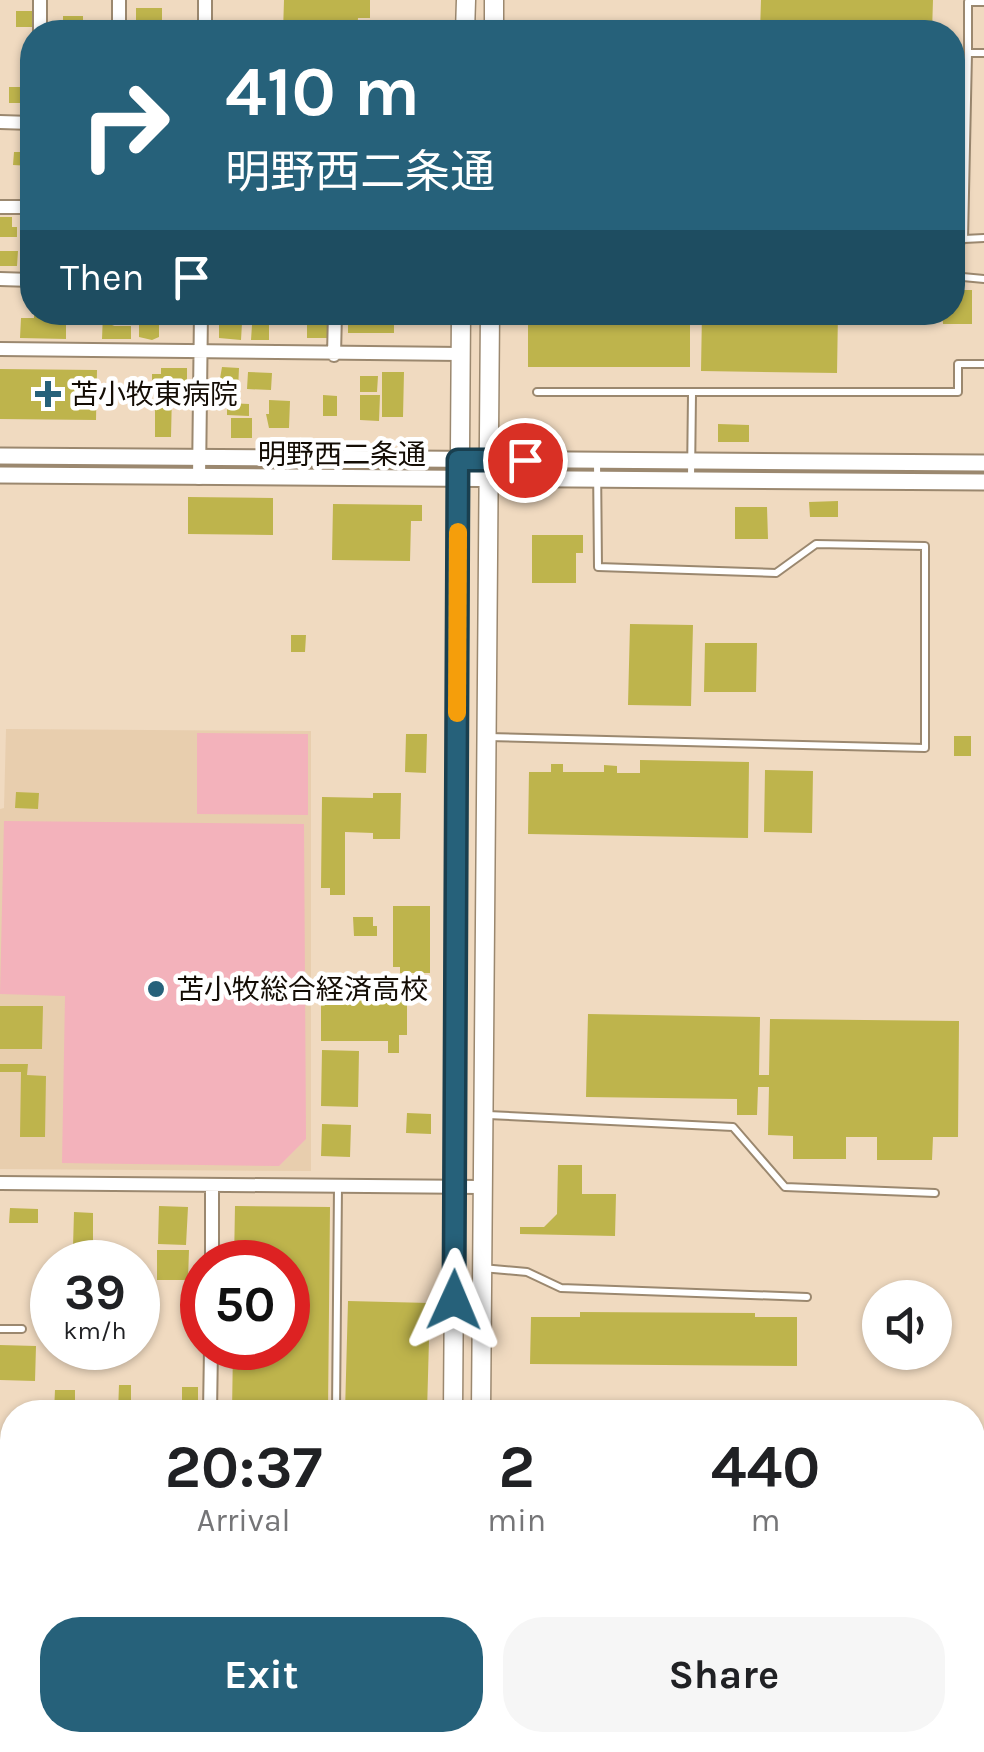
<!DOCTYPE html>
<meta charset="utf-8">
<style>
body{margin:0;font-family:Karla,"Noto Sans JP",sans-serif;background:#f6f6f6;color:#202124;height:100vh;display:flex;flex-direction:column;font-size:38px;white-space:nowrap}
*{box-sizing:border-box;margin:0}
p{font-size:32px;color:#757577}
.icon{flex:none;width:55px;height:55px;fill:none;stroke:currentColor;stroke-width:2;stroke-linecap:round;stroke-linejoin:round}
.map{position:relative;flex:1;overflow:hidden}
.drawer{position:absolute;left:0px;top:1400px;width:985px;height:352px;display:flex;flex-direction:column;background:#fff;border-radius:40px 40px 0 0;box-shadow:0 2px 8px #0004}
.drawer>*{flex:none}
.banner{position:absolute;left:20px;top:20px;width:945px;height:305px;border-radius:40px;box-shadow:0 2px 8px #0004;background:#26617a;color:#fff;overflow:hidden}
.tools{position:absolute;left:862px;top:1280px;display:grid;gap:20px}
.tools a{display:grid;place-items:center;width:90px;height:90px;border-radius:50%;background:#fff;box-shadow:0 2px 8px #0004;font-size:50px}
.speed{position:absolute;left:30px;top:1240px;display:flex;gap:20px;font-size:50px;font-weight:700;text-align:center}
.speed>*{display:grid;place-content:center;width:130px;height:130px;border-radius:50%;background:#fff;box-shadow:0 2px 8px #0004;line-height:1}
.speed small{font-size:25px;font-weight:400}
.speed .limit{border:15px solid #d22;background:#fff;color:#111}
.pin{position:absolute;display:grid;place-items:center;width:85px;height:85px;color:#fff;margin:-42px;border:5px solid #fff;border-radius:50%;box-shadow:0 2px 10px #0007}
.me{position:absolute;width:110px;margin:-55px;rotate:1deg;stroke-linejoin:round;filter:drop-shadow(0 0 8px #0008)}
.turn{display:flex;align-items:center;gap:35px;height:210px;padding:0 40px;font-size:45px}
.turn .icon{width:130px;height:130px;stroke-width:2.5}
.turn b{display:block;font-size:70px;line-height:85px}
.then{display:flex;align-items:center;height:95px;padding:0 40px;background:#0003;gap:20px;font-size:38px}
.eta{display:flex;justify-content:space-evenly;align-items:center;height:170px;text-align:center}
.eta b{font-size:60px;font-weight:700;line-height:70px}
.primary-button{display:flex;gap:20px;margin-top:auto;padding:20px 40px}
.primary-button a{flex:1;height:115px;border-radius:40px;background:#26617a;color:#fff;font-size:40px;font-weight:700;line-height:115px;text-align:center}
.primary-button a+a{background:#f6f6f6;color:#202124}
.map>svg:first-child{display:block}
.built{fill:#e8ceae}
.green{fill:#f3b2bb}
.building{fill:#beb44c}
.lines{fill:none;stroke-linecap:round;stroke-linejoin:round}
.service-casing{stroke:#9b886f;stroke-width:10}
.minor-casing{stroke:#9b886f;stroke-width:16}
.tertiary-casing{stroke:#9b886f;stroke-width:19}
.secondary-casing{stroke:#9b886f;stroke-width:21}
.service{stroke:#fff;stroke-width:6}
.minor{stroke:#fff;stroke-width:12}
.tertiary{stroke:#fff;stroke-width:15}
.secondary{stroke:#fff;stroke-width:18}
.route-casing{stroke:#193f4f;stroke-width:25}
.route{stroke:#26617a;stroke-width:18}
.slow{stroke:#f59e0b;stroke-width:18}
.poi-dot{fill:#26617a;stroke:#fff;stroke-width:4}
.labels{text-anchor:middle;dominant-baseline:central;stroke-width:9;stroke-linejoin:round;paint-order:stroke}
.poi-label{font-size:28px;fill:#140d05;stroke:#fff;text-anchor:start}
.street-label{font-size:28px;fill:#140d05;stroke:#fff}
</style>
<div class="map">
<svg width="984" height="1752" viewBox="0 0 984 1752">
<rect width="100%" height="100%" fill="#f0dac0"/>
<path class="built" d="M 6,729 L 311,731 L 311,1171 L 0,1169 L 0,809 L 4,808 Z"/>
<path class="green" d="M 197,733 L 308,734 L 308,815 L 197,814 Z
M 4,821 L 304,824 L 306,1139 L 279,1166 L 62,1163 L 65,996 L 0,994 Z"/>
<path class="building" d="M 284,0 L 370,0 L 370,18 L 358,18 L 357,32 L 283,32 Z
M 761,0 L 933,0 L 932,32 L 760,32 Z
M 136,8 L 162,8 L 162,30 L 157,30 L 157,20 L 148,20 L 148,28 L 136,28 Z
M 16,11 L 33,11 L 33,27 L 16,27 Z
M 63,16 L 83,16 L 83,32 L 63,32 Z
M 9,87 L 30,87 L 30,103 L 9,103 Z
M 24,141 L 32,141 L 32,166 L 13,165 L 14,152 L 24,152 Z
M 0,217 L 12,217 L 12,227 L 17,227 L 17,237 L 0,237 Z
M 0,251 L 18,251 L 17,266 L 0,266 Z
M 952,290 L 972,290 L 972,324 L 943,324 L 942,312 L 952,312 Z
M 34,312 L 59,312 L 59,317 L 66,317 L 66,339 L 20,338 L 21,318 L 34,318 Z
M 528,312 L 690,312 L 690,367 L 528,367 Z
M 702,312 L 838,312 L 837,373 L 701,371 Z
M 103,313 L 117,313 L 117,324 L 112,326 L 131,326 L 131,339 L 102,339 Z
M 348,317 L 394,317 L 394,333 L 348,333 Z
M 148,318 L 155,318 L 155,322 L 159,322 L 159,337 L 152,340 L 139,337 L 139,322 L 148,322 Z
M 219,318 L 229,318 L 229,323 L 242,323 L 241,340 L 219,338 Z
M 261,320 L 267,320 L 269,325 L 269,340 L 251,340 L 252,325 L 261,325 Z
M 307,321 L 329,322 L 329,338 L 307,338 Z
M 222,367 L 239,368 L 238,390 L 218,390 Z
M 161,368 L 187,368 L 187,388 L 152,387 L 152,374 L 161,374 Z
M 0,369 L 97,370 L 96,420 L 0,419 Z
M 248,372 L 272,373 L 271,390 L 247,389 Z
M 382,372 L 404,372 L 403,417 L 382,417 Z
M 360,376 L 378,376 L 377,392 L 360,392 Z
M 155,393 L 172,393 L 171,437 L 155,437 Z
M 323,395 L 337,396 L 337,416 L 323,416 Z
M 360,395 L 380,395 L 379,421 L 360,420 Z
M 269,400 L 290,401 L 289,428 L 269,428 L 266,414 L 269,414 Z
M 227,403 L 249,404 L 249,416 L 227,415 Z
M 231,418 L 252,418 L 252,438 L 231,438 Z
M 718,424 L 749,425 L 749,442 L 718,442 Z
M 188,497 L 273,498 L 273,535 L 188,534 Z
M 838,501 L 838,517 L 810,517 L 809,502 Z
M 333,504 L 422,505 L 422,521 L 411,521 L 410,561 L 332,560 Z
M 735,507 L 767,507 L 768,539 L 735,539 Z
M 532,535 L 583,535 L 583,553 L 576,553 L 576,583 L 532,583 Z
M 630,624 L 693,625 L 691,706 L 628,705 Z
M 291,635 L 306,635 L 305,652 L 291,652 Z
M 705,643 L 757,643 L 756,692 L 704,692 Z
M 406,734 L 427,734 L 426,773 L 405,772 Z
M 954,736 L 971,736 L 971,756 L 954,756 Z
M 640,760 L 749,762 L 748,838 L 528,834 L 529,772 L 551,772 L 551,764 L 563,764 L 563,772 L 604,772 L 604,765 L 617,766 L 617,773 L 640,773 Z
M 765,770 L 813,771 L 812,833 L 764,832 Z
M 16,792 L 39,793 L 38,809 L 15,808 Z
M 373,793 L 401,793 L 400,839 L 373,839 L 373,833 L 345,832 L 345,895 L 330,895 L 330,888 L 321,888 L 322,797 L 373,798 Z
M 393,906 L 430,906 L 430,973 L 400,973 L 400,967 L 393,967 Z
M 353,917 L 373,917 L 373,926 L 377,926 L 377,936 L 354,936 Z
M 321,978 L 400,978 L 400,984 L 407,984 L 407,1035 L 399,1035 L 399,1053 L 388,1053 L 388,1041 L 321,1041 Z
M 0,1006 L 43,1006 L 42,1049 L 0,1049 Z
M 588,1014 L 760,1017 L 759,1075 L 769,1075 L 770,1019 L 959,1021 L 958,1137 L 933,1137 L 932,1160 L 877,1160 L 877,1137 L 846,1137 L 846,1159 L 793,1159 L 793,1136 L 768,1135 L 769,1087 L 758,1087 L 757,1115 L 737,1115 L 737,1099 L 586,1097 Z
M 322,1050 L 359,1051 L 358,1107 L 321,1106 Z
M 0,1064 L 28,1064 L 27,1075 L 46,1076 L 45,1137 L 20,1137 L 21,1072 L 0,1072 Z
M 407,1113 L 431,1114 L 431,1134 L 406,1133 Z
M 322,1124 L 351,1125 L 350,1157 L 321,1156 Z
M 558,1165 L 582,1165 L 582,1194 L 616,1194 L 615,1236 L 520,1234 L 520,1227 L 544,1227 L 557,1214 Z
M 159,1206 L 188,1207 L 186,1245 L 158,1244 Z
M 235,1206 L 330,1207 L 328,1412 L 232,1412 L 233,1348 L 288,1348 L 288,1262 L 234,1262 Z
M 10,1208 L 38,1209 L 38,1223 L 9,1223 Z
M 74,1212 L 93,1213 L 93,1247 L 73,1247 Z
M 157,1250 L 189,1250 L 188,1280 L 157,1280 Z
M 348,1301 L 430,1303 L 427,1412 L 345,1412 Z
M 580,1312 L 755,1313 L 755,1317 L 797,1317 L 797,1366 L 530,1364 L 531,1317 L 580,1317 Z
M 0,1345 L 36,1346 L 35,1381 L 0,1380 Z
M 119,1385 L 131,1385 L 131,1412 L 118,1412 Z
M 182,1387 L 198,1387 L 198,1412 L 182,1412 Z
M 55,1390 L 75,1390 L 75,1412 L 54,1412 Z
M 38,1740 L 118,1740 L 118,1752 L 38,1752 Z
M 142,1740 L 192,1740 L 192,1752 L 141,1752 Z
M 809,1740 L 836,1740 L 836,1752 L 809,1752 Z"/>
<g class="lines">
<defs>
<path id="service" d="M 495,28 L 740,32
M 968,53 L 968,2 L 984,2
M 964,239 L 984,238
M 952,249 L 964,239 L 968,53 L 984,53
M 952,276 L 984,279
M 537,392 L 958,392 L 958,364 L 984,364
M 691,478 L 692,394
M 487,737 L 925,748 L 925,546 L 816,544 L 776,573 L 598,567 L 597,461
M 488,1115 L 733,1127 L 785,1187 L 935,1193
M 482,1268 L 527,1272 L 561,1288 L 807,1297
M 0,1329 L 22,1329
M 336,1412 L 338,1186
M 0,1581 L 12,1581"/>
<path id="minor" d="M 119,0 L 119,32
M 40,32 L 40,0
M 205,32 L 205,0
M 0,122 L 32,123
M 0,207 L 32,207
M 0,279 L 32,280
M 0,349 L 461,354
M 334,355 L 335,312
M 199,478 L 201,312
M 0,1183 L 481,1187
M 212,1262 L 212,1185
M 210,1412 L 211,1348
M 205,1752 L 206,1740"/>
<path id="tertiary" d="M 0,456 L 984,463
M 0,475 L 984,482
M 0,1512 L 12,1512
M 972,1522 L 984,1523"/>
<path id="secondary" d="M 465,32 L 466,0
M 494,32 L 494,0
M 453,1412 L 461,312
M 481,1412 L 490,312
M 450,1752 L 451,1740
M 477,1752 L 477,1740"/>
</defs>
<use href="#service" class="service-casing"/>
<use href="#minor" class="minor-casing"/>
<use href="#tertiary" class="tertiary-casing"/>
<use href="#secondary" class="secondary-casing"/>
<use href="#service" class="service"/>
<use href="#minor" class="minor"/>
<use href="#tertiary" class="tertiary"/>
<use href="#secondary" class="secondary"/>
</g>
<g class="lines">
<defs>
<path id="route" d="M 454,1300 L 458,460 L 525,460"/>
</defs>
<use href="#route" class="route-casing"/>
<use href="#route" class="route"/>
<path class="slow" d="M 457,713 L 458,532"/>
</g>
<g class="poi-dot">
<path d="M43 379h10v10h10v10h-10v10h-10v-10h-10v-10h10z"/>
<circle cx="156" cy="989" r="10"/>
</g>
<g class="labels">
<g class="poi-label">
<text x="70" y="394">苫小牧東病院</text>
<text x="176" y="989">苫小牧総合経済高校</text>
</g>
<g class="street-label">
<text x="342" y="454">明野西二条通</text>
</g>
</g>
</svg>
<div class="tools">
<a><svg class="icon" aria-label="sound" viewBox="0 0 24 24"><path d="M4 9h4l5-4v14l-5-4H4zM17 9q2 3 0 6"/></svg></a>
</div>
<div class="speed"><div>39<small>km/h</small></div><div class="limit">50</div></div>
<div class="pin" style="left:525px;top:460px;background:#d93025"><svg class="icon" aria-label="arrive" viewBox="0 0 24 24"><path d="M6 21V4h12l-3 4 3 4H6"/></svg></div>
<svg class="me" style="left:454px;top:1300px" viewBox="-20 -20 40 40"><path d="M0-17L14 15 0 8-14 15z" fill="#26617a" stroke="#fff" stroke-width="4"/></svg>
<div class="banner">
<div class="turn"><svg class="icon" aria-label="right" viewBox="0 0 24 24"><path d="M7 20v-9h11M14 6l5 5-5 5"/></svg><div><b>410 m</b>明野西二条通</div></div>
<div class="then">Then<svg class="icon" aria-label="arrive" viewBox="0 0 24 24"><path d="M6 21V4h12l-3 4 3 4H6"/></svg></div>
</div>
<section class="drawer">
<div class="eta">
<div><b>20:37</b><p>Arrival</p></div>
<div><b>2</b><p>min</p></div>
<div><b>440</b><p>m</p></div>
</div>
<div class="primary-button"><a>Exit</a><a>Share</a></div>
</section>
</div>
